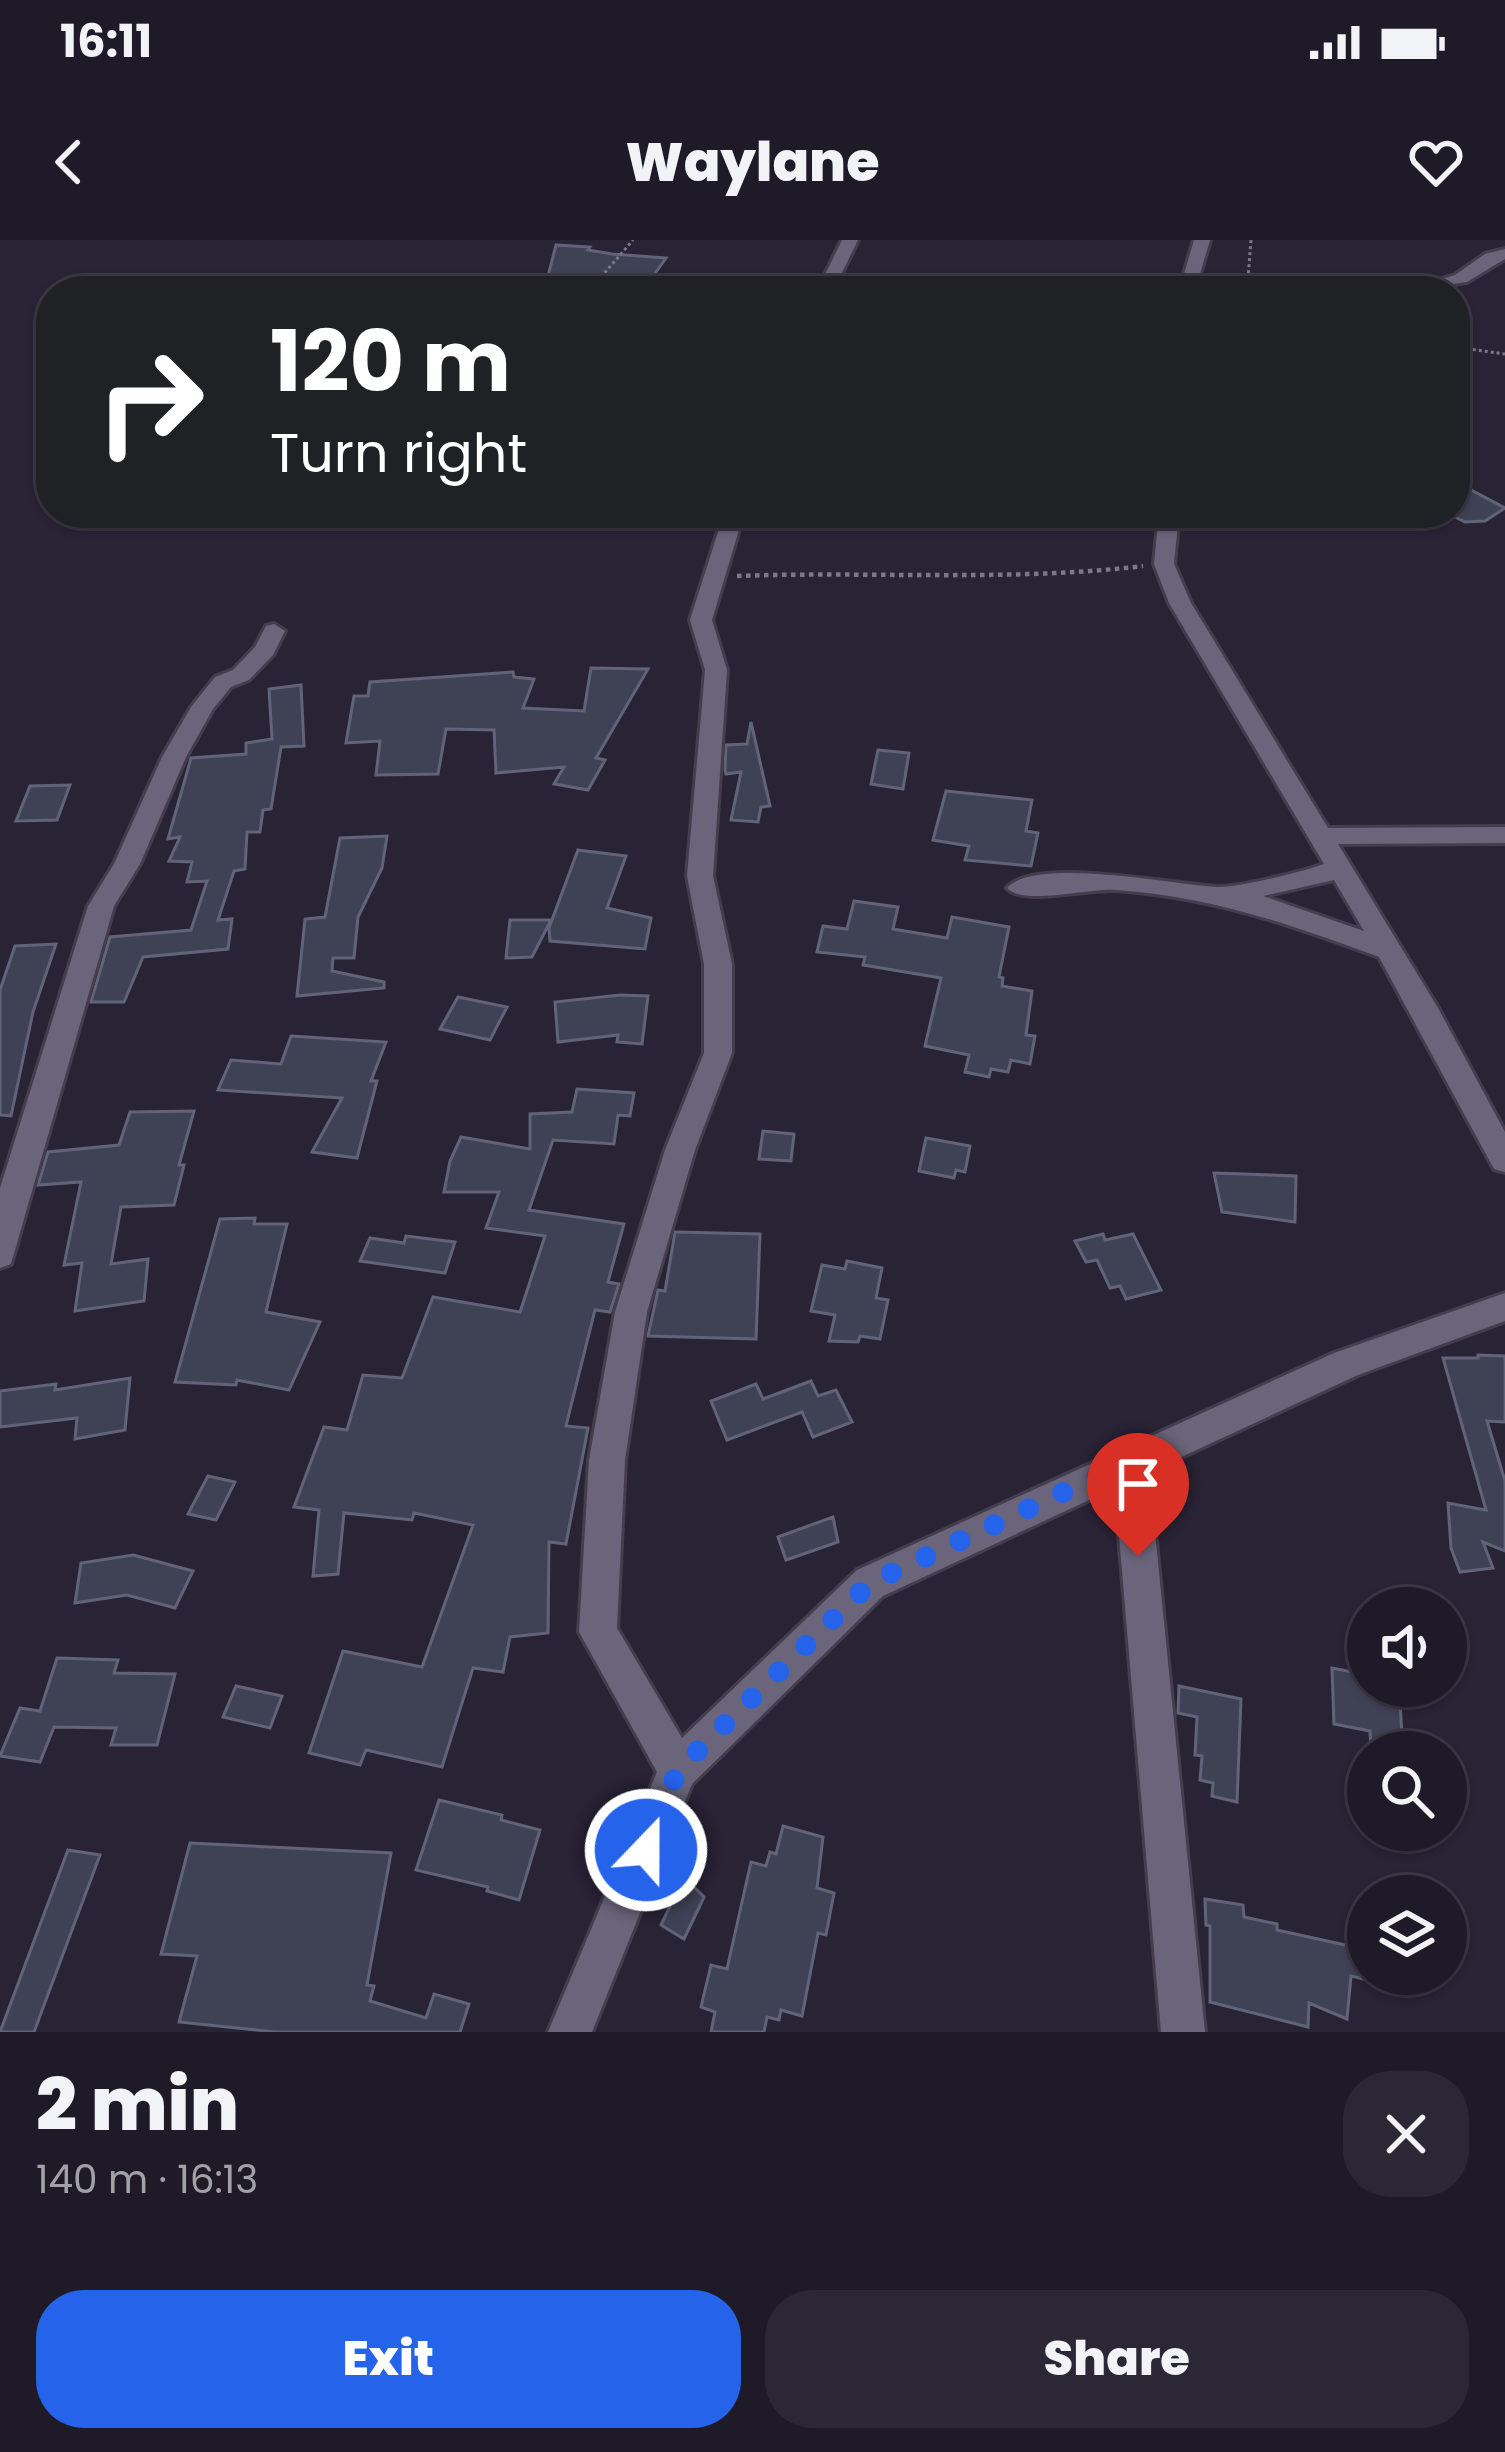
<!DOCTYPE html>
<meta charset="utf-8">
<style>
body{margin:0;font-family:Poppins,sans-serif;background:#2c2734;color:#f1f3f6;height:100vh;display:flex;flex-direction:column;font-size:45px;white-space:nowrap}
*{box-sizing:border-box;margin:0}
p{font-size:39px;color:#a1a1a8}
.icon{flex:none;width:66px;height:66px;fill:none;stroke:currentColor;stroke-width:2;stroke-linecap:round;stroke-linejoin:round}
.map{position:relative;height:1792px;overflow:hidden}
.drawer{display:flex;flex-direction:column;background:#1f1a28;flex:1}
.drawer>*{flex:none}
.guide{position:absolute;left:36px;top:36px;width:1434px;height:252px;border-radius:48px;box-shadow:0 3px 9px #0004,0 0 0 3px #3c3845;background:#202124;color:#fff;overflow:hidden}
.controls{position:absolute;left:1347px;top:1347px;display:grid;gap:24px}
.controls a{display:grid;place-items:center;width:120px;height:120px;border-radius:50%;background:#1f1a28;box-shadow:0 3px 9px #0004,0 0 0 3px #3c3845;font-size:60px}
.pin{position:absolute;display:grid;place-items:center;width:102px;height:102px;color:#fff;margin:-123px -51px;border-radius:50% 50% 50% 0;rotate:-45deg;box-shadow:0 0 12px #0007}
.pin .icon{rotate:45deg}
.me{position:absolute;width:132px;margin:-66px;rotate:22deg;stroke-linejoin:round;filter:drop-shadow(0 0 9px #0008)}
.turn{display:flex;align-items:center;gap:42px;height:252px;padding:0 36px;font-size:54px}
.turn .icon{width:156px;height:156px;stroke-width:2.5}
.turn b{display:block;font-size:84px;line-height:102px}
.round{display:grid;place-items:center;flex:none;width:126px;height:126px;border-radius:48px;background:#2c2734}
.overview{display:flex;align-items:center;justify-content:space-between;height:204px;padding:0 36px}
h1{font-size:72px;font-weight:800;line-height:90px}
.primary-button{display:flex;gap:24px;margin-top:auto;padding:24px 36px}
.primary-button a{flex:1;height:138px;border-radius:48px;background:#2563eb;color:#fff;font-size:48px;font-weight:800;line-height:138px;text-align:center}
.primary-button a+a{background:#2c2734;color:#f1f3f6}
.status{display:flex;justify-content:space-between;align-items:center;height:84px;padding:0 60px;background:#1f1a28;direction:ltr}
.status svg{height:33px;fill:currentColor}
header{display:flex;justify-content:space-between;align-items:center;height:156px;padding:0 36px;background:#1f1a28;font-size:54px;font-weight:800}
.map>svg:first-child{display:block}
.building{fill:#3f4155;stroke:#616379;stroke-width:3}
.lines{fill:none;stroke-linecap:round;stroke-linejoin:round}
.minor-casing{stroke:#433d4d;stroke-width:6}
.path-far1{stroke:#7c7887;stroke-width:3;stroke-dasharray:3 3;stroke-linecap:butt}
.path{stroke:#7c7887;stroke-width:4.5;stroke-dasharray:4.5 4.5;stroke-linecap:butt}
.minor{fill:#6b657b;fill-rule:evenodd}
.route{stroke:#2563eb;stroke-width:21;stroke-dasharray:0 37.8}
</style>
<div class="status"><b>16:11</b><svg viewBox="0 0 49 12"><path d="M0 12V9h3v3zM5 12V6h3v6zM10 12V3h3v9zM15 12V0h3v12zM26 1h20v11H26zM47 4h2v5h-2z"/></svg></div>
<header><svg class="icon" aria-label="back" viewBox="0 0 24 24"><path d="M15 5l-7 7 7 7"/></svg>Waylane<svg class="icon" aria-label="heart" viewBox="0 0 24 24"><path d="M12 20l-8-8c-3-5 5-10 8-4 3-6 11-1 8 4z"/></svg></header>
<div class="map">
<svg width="1505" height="1792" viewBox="0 0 1505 1792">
<rect width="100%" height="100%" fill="#292336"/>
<path class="building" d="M 556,5 L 590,7 L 588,10 L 612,14 L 666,18 L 646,46 L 548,36 Z
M 1455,249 L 1471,250 L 1505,268 L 1485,281 L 1465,282 L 1455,277 Z
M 591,428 L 648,429 L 596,518 L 605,520 L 588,550 L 554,544 L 564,527 L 496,533 L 494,490 L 446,489 L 438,534 L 376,535 L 380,501 L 346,503 L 354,456 L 368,456 L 370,442 L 513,432 L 514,437 L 534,439 L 523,468 L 584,471 Z
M 301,445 L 304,506 L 281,507 L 271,569 L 263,570 L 260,592 L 247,592 L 245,629 L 234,631 L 218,680 L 232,679 L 228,709 L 143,717 L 124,762 L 91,762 L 110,697 L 191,690 L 207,641 L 187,642 L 192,622 L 169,621 L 180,597 L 168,599 L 191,518 L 246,514 L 246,503 L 272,499 L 269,449 Z
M 751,482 L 770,566 L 761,567 L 758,582 L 731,580 L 741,532 L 726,534 L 725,530 L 726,505 L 747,504 Z
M 878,510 L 909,513 L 903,549 L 871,544 Z
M 70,545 L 57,580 L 16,581 L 30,546 Z
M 946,551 L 1032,560 L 1026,591 L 1038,593 L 1031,626 L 965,620 L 969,606 L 933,600 Z
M 387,596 L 382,628 L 358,677 L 354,718 L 333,718 L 332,731 L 384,742 L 384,748 L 297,756 L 305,679 L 325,677 L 340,598 Z
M 578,610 L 626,616 L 607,668 L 651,678 L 645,709 L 550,701 L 549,688 Z
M 854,661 L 898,667 L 893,689 L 947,698 L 952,677 L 1009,687 L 999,737 L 1003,738 L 1002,746 L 1032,751 L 1026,795 L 1035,796 L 1030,824 L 1011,820 L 1008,832 L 991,829 L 989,837 L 965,832 L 969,815 L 925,806 L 941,738 L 863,725 L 865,717 L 817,712 L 823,686 L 847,689 Z
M 510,680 L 551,680 L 532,717 L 506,718 Z
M 56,704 L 33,772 L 11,876 L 0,875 L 0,750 L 15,706 Z
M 620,755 L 648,756 L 642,804 L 617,802 L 618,795 L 558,802 L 555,762 Z
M 458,757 L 507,767 L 490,800 L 440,789 Z
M 291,796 L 386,802 L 371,841 L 377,841 L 357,918 L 312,912 L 342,858 L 218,850 L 231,820 L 281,824 Z
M 577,849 L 634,853 L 630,876 L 618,875 L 614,904 L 553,900 L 529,970 L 624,984 L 608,1042 L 619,1044 L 610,1072 L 595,1070 L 566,1186 L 588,1188 L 566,1304 L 549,1302 L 548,1393 L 510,1397 L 503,1432 L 473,1428 L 442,1527 L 366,1510 L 360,1525 L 309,1513 L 343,1411 L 422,1427 L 473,1285 L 414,1273 L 412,1280 L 344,1273 L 338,1334 L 313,1336 L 319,1270 L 294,1267 L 324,1187 L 347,1190 L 363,1135 L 402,1138 L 433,1057 L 520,1072 L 545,996 L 486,988 L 499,952 L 444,952 L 450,921 L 461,897 L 530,909 L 530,874 L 572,872 Z
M 194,871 L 179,925 L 184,925 L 174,965 L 121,967 L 111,1024 L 148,1019 L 144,1061 L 75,1071 L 82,1023 L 64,1025 L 81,942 L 38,945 L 48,912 L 119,905 L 130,872 Z
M 763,891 L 794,894 L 791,921 L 759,919 Z
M 926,898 L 970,906 L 965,932 L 956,930 L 954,938 L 919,931 Z
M 1214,933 L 1296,936 L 1295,982 L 1222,972 Z
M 255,978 L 254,984 L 287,984 L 266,1072 L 320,1082 L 289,1150 L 237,1140 L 236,1145 L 175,1142 L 220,979 Z
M 675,992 L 760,994 L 756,1099 L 648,1096 L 658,1050 L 665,1051 Z
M 1103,994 L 1105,1000 L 1133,994 L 1161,1050 L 1126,1059 L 1120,1046 L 1110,1048 L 1097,1020 L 1086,1022 L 1075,1001 Z
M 406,996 L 455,1002 L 445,1033 L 360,1021 L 370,998 L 404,1003 Z
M 847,1021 L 882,1028 L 876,1058 L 888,1060 L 880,1099 L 860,1096 L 858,1102 L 829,1101 L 835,1075 L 811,1071 L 822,1025 L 845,1029 Z
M 1478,1115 L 1505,1116 L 1505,1182 L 1487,1181 L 1505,1241 L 1505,1311 L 1483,1302 L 1493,1328 L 1460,1332 L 1451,1308 L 1448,1263 L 1486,1270 L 1443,1118 L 1478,1118 Z
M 130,1138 L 125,1190 L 75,1199 L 77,1178 L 0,1187 L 0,1151 L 56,1144 L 55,1150 Z
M 811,1141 L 818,1156 L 836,1150 L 852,1182 L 813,1197 L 802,1172 L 727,1200 L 711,1161 L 756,1144 L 763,1159 Z
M 208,1236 L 235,1242 L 216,1280 L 188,1274 Z
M 833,1277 L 838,1302 L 786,1320 L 778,1297 Z
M 133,1315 L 193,1331 L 175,1368 L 127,1355 L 75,1363 L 81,1323 Z
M 57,1418 L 118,1420 L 114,1433 L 175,1434 L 157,1505 L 111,1505 L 116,1488 L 54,1487 L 40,1522 L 0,1516 L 20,1468 L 40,1471 Z
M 1332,1428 L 1368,1435 L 1368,1446 L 1399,1446 L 1403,1512 L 1371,1512 L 1370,1491 L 1334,1484 Z
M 236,1446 L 282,1456 L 270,1488 L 223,1477 Z
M 1179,1446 L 1241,1459 L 1237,1562 L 1212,1556 L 1213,1543 L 1200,1540 L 1202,1516 L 1195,1515 L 1197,1477 L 1178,1473 Z
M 439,1560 L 502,1575 L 501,1580 L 540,1590 L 519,1660 L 487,1651 L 488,1647 L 416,1630 Z
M 783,1586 L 823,1597 L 817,1648 L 834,1653 L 826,1695 L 818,1693 L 802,1776 L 781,1770 L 779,1780 L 767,1777 L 764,1792 L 711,1792 L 715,1772 L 701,1767 L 711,1725 L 727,1729 L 751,1622 L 766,1626 L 770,1612 L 776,1614 Z
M 190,1603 L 391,1613 L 367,1745 L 374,1746 L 370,1761 L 426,1778 L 434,1754 L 469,1764 L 460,1792 L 275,1792 L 179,1782 L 197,1716 L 161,1714 Z
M 68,1610 L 100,1615 L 34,1792 L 0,1792 Z
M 684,1637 L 704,1657 L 684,1699 L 661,1685 Z
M 1205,1659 L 1243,1665 L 1244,1677 L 1277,1684 L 1277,1690 L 1368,1710 L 1368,1740 L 1351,1736 L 1347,1779 L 1309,1763 L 1308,1787 L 1210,1762 L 1210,1686 L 1206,1685 Z"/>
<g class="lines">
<defs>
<path id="minor" d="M 842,0 L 858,0 L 833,51 L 817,51 Z
M 1194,0 L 1210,0 L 1195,51 L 1179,51 Z
M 1505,9 L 1505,19 L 1467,42 L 1402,51 L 1455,35 L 1485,14 Z
M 724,273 L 744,273 L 712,380 L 727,430 L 713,636 L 732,724 L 732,813 L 695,910 L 647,1072 L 625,1220 L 617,1388 L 682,1498 L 857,1330 L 1334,1113 L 1505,1053 L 1505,1081 L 1358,1135 L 1149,1232 L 1205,1792 L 1161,1792 L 1115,1248 L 883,1356 L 692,1544 L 592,1792 L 548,1792 L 657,1532 L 579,1392 L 589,1220 L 615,1072 L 665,910 L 704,813 L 704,724 L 687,636 L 705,430 L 690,380 Z
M 1159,273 L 1179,273 L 1174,324 L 1191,363 L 1328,588 L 1505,587 L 1505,603 L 1338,604 L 1438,768 L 1505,892 L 1505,932 L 1494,929 L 1379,717 C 1289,684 1213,657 1116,650 C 1090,648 1023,666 1007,648 C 1034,616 1176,645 1217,647 C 1237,648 1302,632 1324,624 L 1169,363 L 1154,324 ZM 1334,640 L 1364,691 L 1263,656 Z
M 274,384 L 285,391 L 273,415 L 249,440 L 231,447 L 213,469 L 186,517 L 140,624 L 114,666 L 11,1024 L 0,1028 L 0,948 L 88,666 L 114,624 L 162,517 L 191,467 L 215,437 L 233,430 L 255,407 L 266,386 Z"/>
</defs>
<use href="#minor" class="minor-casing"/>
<path class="path-far1" d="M 589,51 L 633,0
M 1247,51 L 1251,0
M 1455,107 L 1505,114"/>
<path class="path" d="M 737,336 C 873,331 1008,342 1143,326"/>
<use href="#minor" class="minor"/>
</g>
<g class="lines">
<path class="route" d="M 646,1610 L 678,1530 L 870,1343 L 1130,1221 L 1138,1316"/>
</g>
</svg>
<div class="controls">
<a><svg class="icon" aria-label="sound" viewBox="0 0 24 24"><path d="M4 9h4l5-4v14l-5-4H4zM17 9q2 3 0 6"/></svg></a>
<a><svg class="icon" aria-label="search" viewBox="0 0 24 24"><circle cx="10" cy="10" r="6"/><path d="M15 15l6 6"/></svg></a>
<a><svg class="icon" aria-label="layers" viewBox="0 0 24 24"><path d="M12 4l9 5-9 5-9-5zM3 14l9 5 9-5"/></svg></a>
</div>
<div class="pin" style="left:1138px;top:1316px;background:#d93025"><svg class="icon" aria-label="arrive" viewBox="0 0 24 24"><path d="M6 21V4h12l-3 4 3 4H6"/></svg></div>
<svg class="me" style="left:646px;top:1610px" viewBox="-20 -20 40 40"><circle r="17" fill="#2563eb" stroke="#fff" stroke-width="3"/><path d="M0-11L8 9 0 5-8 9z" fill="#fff"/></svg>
<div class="guide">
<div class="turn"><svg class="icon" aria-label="right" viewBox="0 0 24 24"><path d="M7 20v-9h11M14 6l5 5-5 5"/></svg><div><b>120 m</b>Turn right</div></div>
</div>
</div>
<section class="drawer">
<div class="overview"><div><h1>2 min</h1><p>140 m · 16:13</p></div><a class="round"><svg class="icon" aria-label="close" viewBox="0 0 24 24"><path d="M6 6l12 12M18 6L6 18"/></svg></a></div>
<div class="primary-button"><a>Exit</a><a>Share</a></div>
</section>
